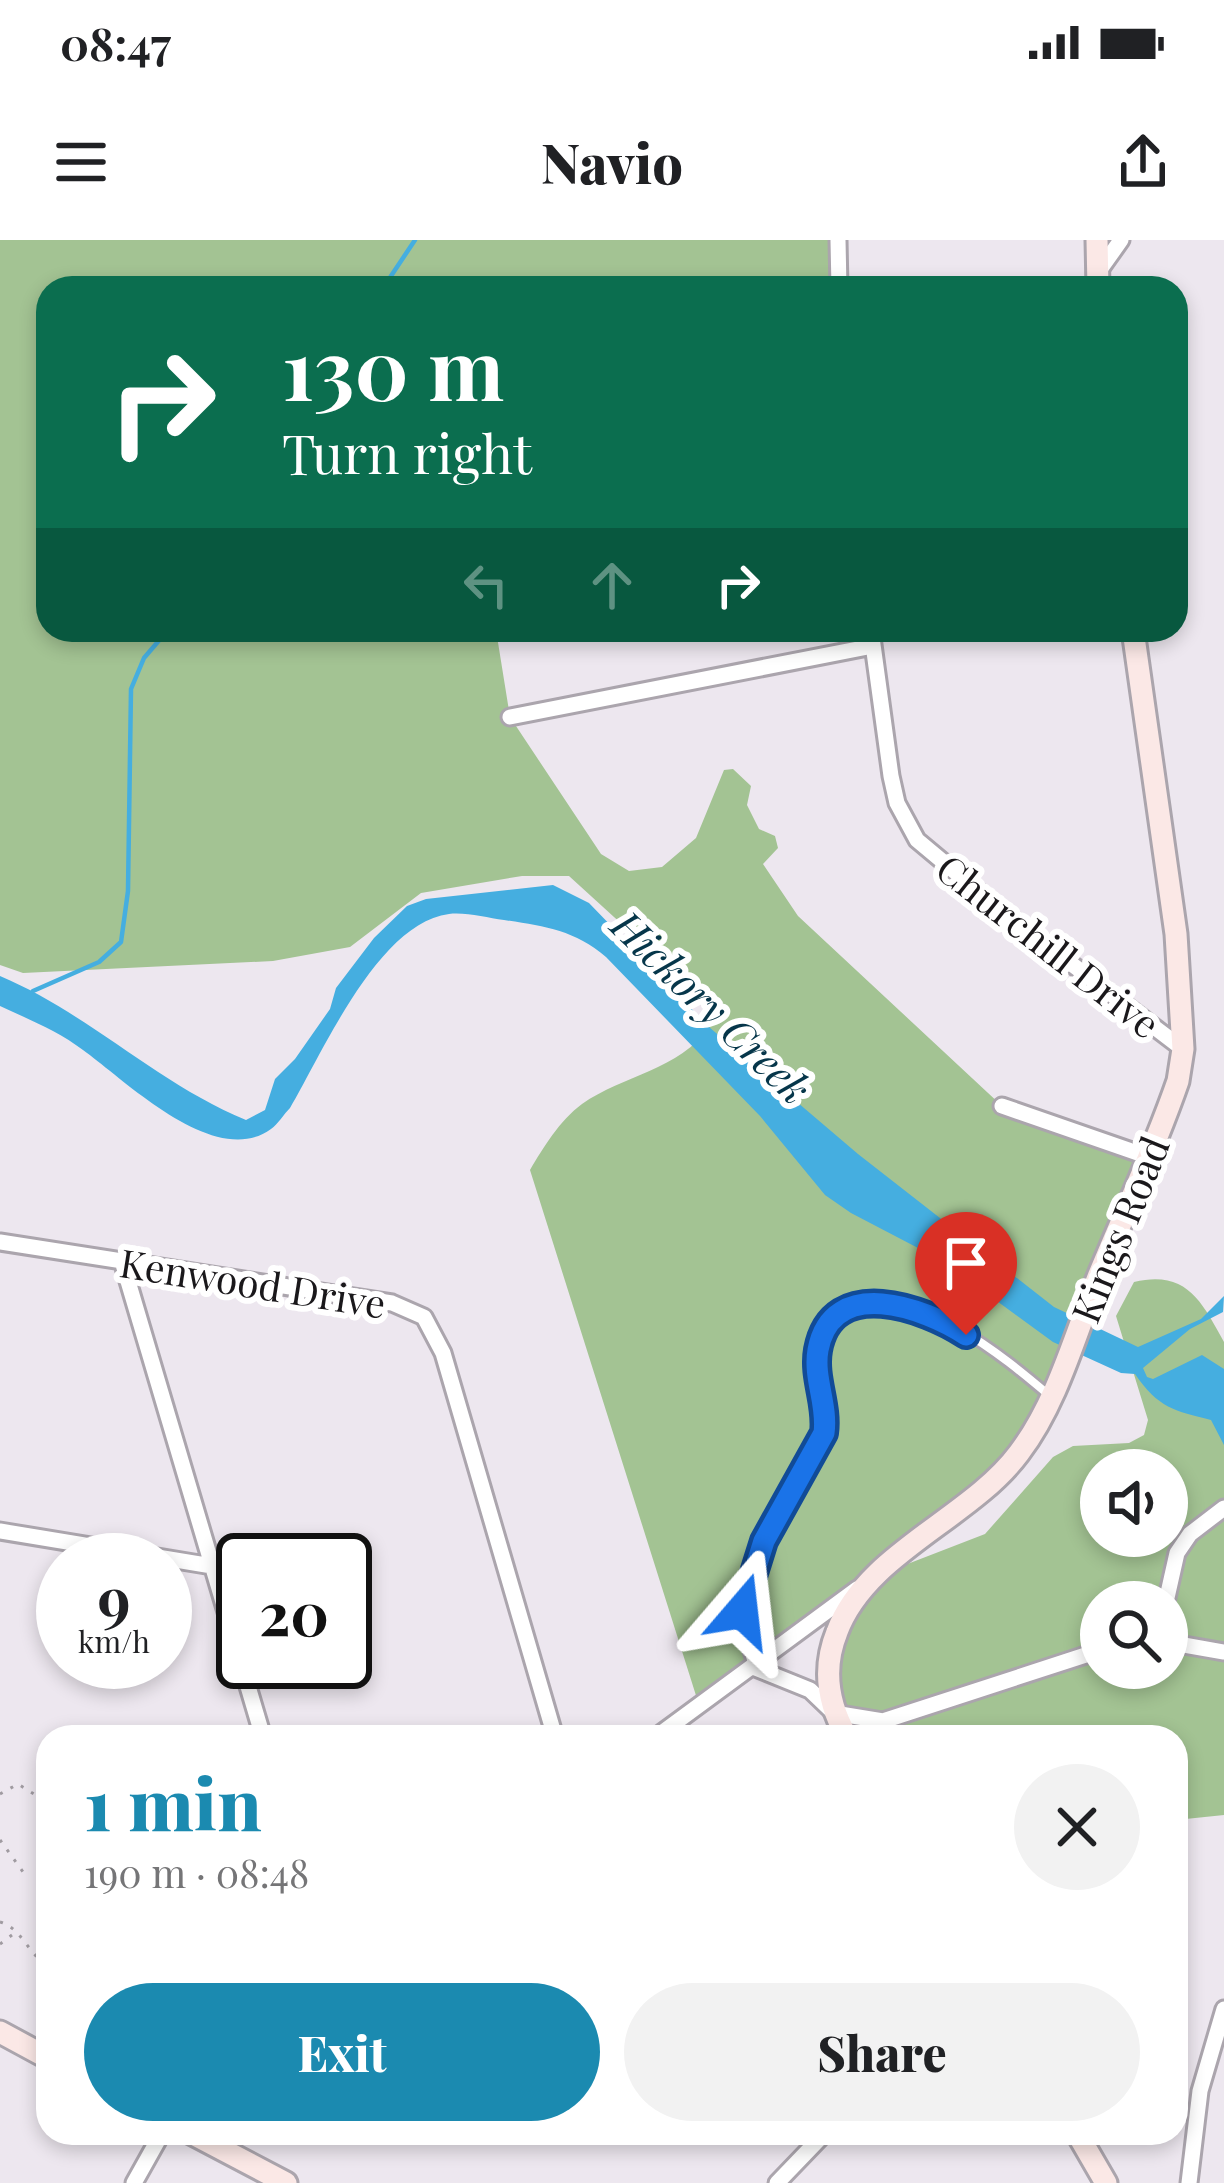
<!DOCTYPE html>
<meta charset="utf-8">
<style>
body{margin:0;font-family:"Playfair Display",serif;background:#f2f2f2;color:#202124;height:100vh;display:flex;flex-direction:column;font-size:45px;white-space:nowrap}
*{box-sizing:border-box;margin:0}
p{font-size:39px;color:#757577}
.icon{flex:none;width:66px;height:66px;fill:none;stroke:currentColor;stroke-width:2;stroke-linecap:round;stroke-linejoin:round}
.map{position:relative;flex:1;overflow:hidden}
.panel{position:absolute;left:36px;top:1485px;width:1152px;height:420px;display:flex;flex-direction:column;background:#fff;border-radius:36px;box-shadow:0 6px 18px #0003}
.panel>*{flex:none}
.top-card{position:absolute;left:36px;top:36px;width:1152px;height:366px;border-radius:36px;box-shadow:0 6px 18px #0003;background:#0b6e4f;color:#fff;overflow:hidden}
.tools{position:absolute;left:1080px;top:1209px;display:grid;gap:24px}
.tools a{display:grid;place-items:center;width:108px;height:108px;border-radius:50%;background:#fff;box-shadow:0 6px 18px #0003;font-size:60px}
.speed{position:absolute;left:36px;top:1293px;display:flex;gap:24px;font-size:60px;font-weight:700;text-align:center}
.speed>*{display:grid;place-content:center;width:156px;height:156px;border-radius:50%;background:#fff;box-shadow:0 6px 18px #0003;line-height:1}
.speed small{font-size:30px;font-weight:400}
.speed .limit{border:6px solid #111;border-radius:18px;background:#fff;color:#111}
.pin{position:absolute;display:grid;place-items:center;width:102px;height:102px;color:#fff;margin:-123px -51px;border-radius:50% 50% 50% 0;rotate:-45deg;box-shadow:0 0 12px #0007}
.pin .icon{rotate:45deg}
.me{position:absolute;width:132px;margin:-66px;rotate:17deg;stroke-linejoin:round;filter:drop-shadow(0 0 9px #0008)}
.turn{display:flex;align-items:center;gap:42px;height:252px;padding:0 48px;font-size:54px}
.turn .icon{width:156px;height:156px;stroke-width:2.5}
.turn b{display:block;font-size:84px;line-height:102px}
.lanes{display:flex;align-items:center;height:114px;padding:0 48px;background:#0003;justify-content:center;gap:60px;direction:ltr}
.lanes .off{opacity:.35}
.round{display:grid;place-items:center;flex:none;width:126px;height:126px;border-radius:63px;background:#f2f2f2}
.head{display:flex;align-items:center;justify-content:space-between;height:204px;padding:0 48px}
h1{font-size:72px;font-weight:800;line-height:90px;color:#1b8ab0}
.primary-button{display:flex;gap:24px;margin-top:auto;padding:24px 48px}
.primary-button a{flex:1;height:138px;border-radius:72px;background:#1b8ab0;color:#fff;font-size:48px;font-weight:800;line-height:138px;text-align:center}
.primary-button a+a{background:#f2f2f2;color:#202124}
.status{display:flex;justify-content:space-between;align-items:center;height:84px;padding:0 60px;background:#fff;direction:ltr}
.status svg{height:33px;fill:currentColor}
header{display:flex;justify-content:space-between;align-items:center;height:156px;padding:0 48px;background:#fff;font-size:54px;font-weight:800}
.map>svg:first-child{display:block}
.green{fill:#a3c393;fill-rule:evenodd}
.water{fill:#45aee0}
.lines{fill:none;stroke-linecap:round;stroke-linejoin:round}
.stream{stroke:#45aee0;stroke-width:4.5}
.lane-casing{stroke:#aba5ad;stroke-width:14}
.street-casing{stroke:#aba5ad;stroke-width:21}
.secondary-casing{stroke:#aba5ad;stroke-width:27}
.path{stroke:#a09ba1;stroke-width:3;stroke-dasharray:3 9;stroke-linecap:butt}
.lane{stroke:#fff;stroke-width:8}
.street{stroke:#fff;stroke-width:15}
.secondary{stroke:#fbe8e6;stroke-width:21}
.route-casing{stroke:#114b97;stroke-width:30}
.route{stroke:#1a73e8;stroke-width:21}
.labels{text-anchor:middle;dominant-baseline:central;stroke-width:12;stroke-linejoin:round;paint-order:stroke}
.street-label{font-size:39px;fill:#1a181b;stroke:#fff}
.water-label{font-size:42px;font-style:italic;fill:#06364a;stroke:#fff}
</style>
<div class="status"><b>08:47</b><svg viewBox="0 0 49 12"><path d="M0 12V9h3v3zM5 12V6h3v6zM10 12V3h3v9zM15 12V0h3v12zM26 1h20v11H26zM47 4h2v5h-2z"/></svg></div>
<header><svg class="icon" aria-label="menu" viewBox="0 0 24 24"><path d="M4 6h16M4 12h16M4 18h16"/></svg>Navio<svg class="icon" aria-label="share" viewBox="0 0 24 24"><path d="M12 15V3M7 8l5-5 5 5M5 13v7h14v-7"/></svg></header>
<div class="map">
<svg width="1224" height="1943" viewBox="0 0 1224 1943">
<rect width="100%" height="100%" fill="#ede7ef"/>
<path class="green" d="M 0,0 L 838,0 L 839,48 L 48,48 L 48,390 L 496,390 L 510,477 L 601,614 L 629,631 L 662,627 L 696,598 L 724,530 L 733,529 L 751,546 L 747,565 L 759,589 L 775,596 L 778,608 L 763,624 L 798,676 L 1002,866 L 1149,917 L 1024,1207 L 879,1335 L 985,1294 L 1053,1217 L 1073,1206 L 1129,1203 L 1144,1195 L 1148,1180 L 1116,1076 L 1134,1042 C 1186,1030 1201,1060 1224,1102 L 1224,1575 L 1176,1580 L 1176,1497 L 847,1497 L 829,1440 L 857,1358 L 699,1465 L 530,930 C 543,908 560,880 582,864 C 623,835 680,830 709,787 L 704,759 L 569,636 L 522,636 L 421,653 L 350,707 L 273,721 L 23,733 L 0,725 ZM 1101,1230 L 1167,1230 L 1167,1296 L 1101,1296 ZM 1101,1362 L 1167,1362 L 1167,1428 L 1101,1428 Z"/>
<path class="water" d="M 553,645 L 589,663 L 709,787 L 858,914 L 1054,1067 L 1138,1107 L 1201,1079 L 1224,1056 L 1223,1072 L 1190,1089 L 1143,1128 L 1147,1137 L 1153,1139 L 1202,1115 L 1224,1129 L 1224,1205 L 1211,1180 C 1175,1171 1158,1168 1135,1134 L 1121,1133 L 1053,1102 L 941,1020 L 851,973 L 825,955 L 760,876 L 606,717 C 574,690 544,686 504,680 C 487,678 466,672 449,674 C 378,683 323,812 290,868 C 284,874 278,884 271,889 C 215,930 125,840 83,810 C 58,791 28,779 0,766 L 0,736 C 88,773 158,844 246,880 L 265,870 L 275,839 L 295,819 L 330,769 L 336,748 L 374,698 L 407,666 L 426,659 Z"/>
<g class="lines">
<path class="stream" d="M 383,48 L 415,0
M 33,751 L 99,722 L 121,702 L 128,651 L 131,449 L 144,418 L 168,390"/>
<defs>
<path id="lane" d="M 753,1426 L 742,1390 L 742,1371 L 763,1301 L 824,1193 C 828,1164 812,1138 818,1109 C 822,1090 836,1075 853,1069 C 917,1044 1004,1117 1050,1156"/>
<path id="street" d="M 838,0 L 839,48
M 1099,31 L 1121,0
M 871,390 L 891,536 L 897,563 L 917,600 L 1002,671 L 1183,809
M 510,477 L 873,406
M 1002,866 L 1149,917
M 0,1002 L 392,1063 L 424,1077 L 443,1113 L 555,1497
M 122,1021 L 263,1497
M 0,1291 L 212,1326
M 1166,1362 L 1177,1313 L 1190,1294 L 1224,1268
M 1167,1402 L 1224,1412
M 753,1427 L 810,1450 L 834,1473 L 883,1481 L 1101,1410
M 656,1497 L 857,1349
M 134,1943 L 162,1893
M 777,1943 L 825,1893
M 1189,1943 L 1200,1851 L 1224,1769"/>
<path id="secondary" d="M 1097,0 L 1098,48
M 847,1497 C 828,1464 822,1429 837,1392 C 866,1313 970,1279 1019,1213 C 1057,1163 1075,1095 1098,1037 C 1125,972 1155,908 1178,841 L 1183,809 L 1176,694 L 1133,390
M 0,1792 L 48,1818
M 191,1893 L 286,1943
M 1077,1893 L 1106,1943"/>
</defs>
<use href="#lane" class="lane-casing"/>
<use href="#street" class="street-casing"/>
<use href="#secondary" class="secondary-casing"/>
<path class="path" d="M 0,1554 L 18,1544 L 48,1563
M 0,1600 L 23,1632
M 0,1682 C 22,1688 28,1715 48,1725
M 0,1704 L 16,1692"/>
<use href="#lane" class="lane"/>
<use href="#street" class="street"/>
<use href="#secondary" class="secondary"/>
</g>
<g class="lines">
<defs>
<path id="route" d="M 742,1371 L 764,1301 L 824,1193 C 828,1165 813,1138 818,1110 C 832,1034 925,1068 966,1095"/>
</defs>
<use href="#route" class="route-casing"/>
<use href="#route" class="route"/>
</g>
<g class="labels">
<g class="street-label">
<text transform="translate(1049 705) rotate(38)">Churchill Drive</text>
<text transform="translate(1119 989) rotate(-68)">Kings Road</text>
<text transform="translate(253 1042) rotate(9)">Kenwood Drive</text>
</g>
<g class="water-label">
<text transform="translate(712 766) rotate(44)">Hickory Creek</text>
</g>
</g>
</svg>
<div class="tools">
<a><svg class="icon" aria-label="sound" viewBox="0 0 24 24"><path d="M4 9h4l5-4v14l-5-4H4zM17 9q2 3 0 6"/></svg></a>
<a><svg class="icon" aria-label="search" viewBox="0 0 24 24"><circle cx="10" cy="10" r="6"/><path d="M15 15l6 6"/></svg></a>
</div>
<div class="speed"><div>9<small>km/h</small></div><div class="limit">20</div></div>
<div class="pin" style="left:966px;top:1095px;background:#d93025"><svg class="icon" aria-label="arrive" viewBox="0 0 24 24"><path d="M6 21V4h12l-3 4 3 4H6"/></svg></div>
<svg class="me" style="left:742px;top:1371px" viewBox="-20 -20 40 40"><path d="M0-17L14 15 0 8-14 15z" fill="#1a73e8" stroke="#fff" stroke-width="4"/></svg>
<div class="top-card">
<div class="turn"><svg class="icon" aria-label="right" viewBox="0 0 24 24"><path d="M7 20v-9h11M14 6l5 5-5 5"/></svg><div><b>130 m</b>Turn right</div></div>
<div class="lanes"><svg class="icon off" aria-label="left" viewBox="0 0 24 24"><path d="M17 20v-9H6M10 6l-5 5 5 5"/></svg><svg class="icon off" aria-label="ahead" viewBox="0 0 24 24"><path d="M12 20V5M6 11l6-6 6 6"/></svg><svg class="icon" aria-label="right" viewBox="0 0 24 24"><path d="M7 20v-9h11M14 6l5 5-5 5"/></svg></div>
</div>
<section class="panel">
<div class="head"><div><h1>1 min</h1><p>190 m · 08:48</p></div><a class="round"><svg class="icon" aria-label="close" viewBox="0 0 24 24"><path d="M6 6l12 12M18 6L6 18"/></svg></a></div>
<div class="primary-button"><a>Exit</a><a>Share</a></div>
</section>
</div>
